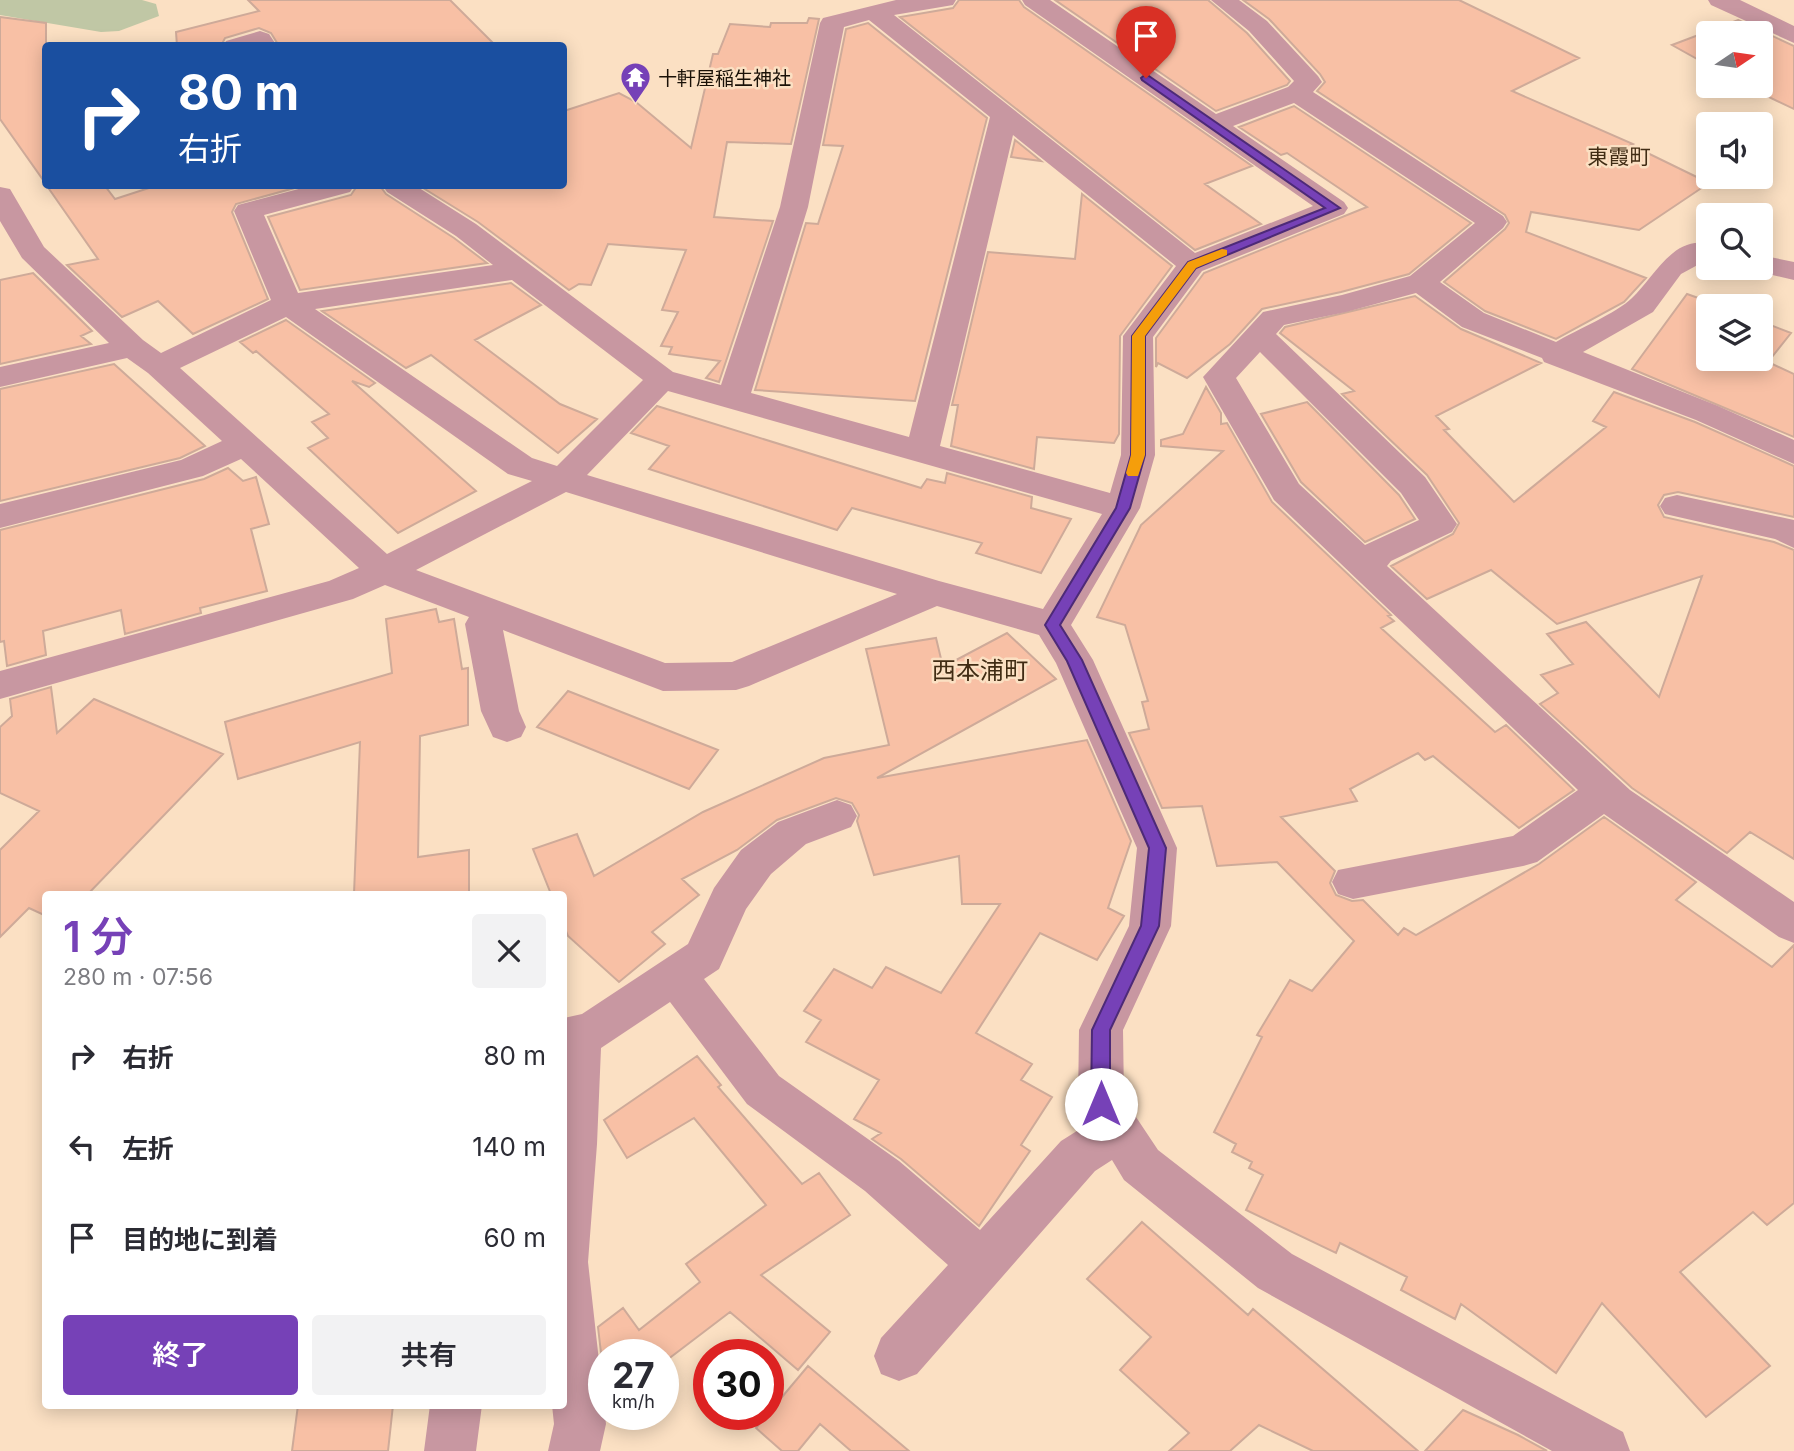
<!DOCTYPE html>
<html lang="ja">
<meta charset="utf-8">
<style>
body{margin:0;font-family:Inter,"Noto Sans JP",sans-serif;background:#f2f2f3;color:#2b2b33;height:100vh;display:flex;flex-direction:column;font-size:26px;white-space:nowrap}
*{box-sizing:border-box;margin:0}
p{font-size:23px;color:#7c7c81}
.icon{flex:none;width:38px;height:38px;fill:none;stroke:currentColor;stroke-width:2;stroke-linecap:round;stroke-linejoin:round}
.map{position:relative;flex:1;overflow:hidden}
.details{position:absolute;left:42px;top:891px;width:525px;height:518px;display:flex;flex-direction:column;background:#fff;border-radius:7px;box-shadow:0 4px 18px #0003}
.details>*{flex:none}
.hud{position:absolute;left:42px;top:42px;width:525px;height:147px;border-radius:7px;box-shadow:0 4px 18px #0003;background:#1a4fa0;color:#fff;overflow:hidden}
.needle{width:46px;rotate:77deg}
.controls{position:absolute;left:1696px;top:21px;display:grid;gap:14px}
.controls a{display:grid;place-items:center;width:77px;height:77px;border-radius:7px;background:#fff;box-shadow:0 4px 18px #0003;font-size:35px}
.speed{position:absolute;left:588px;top:1339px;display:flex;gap:14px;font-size:35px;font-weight:700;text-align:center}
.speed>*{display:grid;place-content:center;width:91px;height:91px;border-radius:50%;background:#fff;box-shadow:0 4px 18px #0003;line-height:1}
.speed small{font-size:18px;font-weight:400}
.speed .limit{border:10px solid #d22;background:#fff;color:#111}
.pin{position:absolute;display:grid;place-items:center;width:60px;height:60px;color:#fff;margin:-72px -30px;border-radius:50% 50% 50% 0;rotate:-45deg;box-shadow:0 0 7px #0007}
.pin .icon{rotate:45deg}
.me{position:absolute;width:77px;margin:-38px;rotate:0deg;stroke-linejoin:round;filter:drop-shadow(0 0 5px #0008)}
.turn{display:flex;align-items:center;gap:24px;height:147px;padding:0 21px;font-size:32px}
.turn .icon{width:91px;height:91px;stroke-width:2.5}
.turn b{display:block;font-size:49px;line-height:60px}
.round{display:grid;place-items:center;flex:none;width:74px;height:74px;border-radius:7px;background:#f2f2f3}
.headline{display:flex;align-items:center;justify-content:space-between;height:119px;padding:0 21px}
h1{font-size:42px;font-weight:600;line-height:52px;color:#7641b7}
.cta{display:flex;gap:14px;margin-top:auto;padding:14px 21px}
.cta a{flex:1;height:80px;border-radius:7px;background:#7641b7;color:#fff;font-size:28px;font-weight:600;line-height:80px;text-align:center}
.cta a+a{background:#f2f2f3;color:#2b2b33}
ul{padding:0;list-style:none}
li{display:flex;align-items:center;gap:21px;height:91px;padding:0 21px}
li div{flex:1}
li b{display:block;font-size:26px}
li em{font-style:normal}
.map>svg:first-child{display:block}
.green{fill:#c0c7a5}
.building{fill:#f8c0a5;stroke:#ceaa99;stroke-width:2}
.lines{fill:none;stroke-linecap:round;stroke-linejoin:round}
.street{fill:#c897a1;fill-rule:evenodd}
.route{fill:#7641b7;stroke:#4d2a77;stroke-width:2}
.slow{fill:#f59e0b}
.labels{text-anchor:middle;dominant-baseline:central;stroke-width:5;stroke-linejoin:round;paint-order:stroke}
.far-poi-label{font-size:19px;fill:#1a1107;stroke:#fbe0c3;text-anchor:start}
.far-neighbourhood-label{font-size:21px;fill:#412c14;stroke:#fbe0c3}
.neighbourhood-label{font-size:24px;fill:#412c14;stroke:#fbe0c3}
</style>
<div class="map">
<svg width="1794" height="1451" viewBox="0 0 1794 1451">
<rect width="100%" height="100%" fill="#fbe0c3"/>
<path class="green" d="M 0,0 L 142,0 L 156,4 L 159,16 L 119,31 L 101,32 L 0,15 Z"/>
<path class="building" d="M 248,0 L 450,0 L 496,46 L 279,46 L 271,33 L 259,28 L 225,38 L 221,46 L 177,46 L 176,32 L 259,11 Z
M 959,0 L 1019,0 L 1024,7 L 1252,166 L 1205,184 L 1261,224 L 1195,250 L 900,17 L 953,8 Z
M 1055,0 L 1208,0 L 1247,33 L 1290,81 L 1287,85 L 1216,111 Z
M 1243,0 L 1459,0 L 1579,58 L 1512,91 L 1633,144 L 1631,145 L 1709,183 L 1639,230 L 1531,212 L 1526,232 L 1646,278 L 1624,302 L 1556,339 L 1485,311 L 1444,282 L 1505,229 L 1509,223 L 1505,215 L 1317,91 L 1325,82 L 1320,74 L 1269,19 Z
M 0,17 L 46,23 L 46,184 L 0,119 Z
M 809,18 L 819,19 L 791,144 L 727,142 L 714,217 L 773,221 L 719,382 L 706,378 L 720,361 L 669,354 L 672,347 L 661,346 L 678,312 L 662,310 L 686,250 L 608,244 L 591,285 L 579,284 L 569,290 L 478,222 L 420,186 L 564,186 L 564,111 L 619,93 L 636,102 L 691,148 L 713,54 L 718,54 L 730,24 L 770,27 L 771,23 L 807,23 Z
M 1738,20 L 1794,46 L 1794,109 L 1746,86 L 1760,86 L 1760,33 L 1708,33 L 1708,65 L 1672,45 Z
M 868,23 L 987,118 L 915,401 L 755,390 L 806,223 L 818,224 L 843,146 L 823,145 L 846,29 Z
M 1294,106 L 1471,223 L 1409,274 L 1341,292 L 1262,309 L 1230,344 L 1187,378 L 1158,363 L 1156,367 L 1156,338 L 1204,273 L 1367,207 L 1287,153 L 1281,155 L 1239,127 Z
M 1015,140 L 1041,161 L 1011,157 Z
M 47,186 L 105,186 L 115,199 L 155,186 L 302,186 L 236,204 L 232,212 L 268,299 L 193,334 L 158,301 L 122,317 L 67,265 L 98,259 Z
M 357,186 L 380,186 L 386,194 L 454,238 L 487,263 L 300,290 L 268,217 L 351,195 Z
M 1082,194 L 1172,266 L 1120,336 L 1119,434 L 1114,443 L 1037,437 L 1034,469 L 951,446 L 958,405 L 952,405 L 988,252 L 1075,259 Z
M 33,273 L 92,331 L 81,336 L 91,344 L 0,364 L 0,280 Z
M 511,283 L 541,305 L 475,340 L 560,404 L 597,419 L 558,453 L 431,355 L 406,368 L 322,311 Z
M 1687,294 L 1721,306 L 1708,306 L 1708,359 L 1760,359 L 1760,321 L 1791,333 L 1768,362 L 1794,374 L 1794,437 L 1632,369 Z
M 1415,296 L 1461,329 L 1541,363 L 1436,416 L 1449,429 L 1444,430 L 1514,502 L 1606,427 L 1593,421 L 1614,392 L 1695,422 L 1794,466 L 1794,517 L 1678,492 L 1664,495 L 1658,505 L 1664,517 L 1774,542 L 1794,550 L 1794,859 L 1750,832 L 1727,853 L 1632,788 L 1540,704 L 1558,693 L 1541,675 L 1573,664 L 1547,634 L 1586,622 L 1659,697 L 1702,576 L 1557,624 L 1491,570 L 1427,599 L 1391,566 L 1453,534 L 1459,523 L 1427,475 L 1342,394 L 1354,391 L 1280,333 L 1285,327 Z
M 286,320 L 375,383 L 369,387 L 352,381 L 476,491 L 398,533 L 308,448 L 328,438 L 312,422 L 329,414 L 256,351 L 253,353 L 240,342 Z
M 114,364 L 205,446 L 180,458 L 0,501 L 0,389 Z
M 1206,387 L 1221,413 L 1221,424 L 1227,423 L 1272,502 L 1391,615 L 1388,616 L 1394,621 L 1381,628 L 1495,732 L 1506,725 L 1574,790 L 1519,828 L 1433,756 L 1425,760 L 1418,753 L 1350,789 L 1357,801 L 1281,817 L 1335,871 L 1330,883 L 1336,895 L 1352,901 L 1363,900 L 1398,935 L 1404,928 L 1416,935 L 1539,864 L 1604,817 L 1696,882 L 1676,900 L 1772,967 L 1794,945 L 1794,1203 L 1767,1225 L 1753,1212 L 1680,1272 L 1770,1366 L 1706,1417 L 1602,1303 L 1556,1373 L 1461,1304 L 1455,1319 L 1401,1290 L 1407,1277 L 1340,1243 L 1336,1253 L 1246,1210 L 1263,1175 L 1249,1168 L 1252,1162 L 1232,1152 L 1236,1144 L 1214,1132 L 1262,1037 L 1257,1035 L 1290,980 L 1312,991 L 1354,941 L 1277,862 L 1217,866 L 1202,806 L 1162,808 L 1129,733 L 1149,729 L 1142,702 L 1148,701 L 1125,625 L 1097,617 L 1141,525 L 1223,451 L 1161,446 L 1161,440 L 1183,434 Z
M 1307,402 L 1399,495 L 1415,519 L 1365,542 L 1301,482 L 1261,414 Z
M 657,406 L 921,488 L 927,479 L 945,483 L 947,473 L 1032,497 L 1031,508 L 1071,519 L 1041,573 L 976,553 L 982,543 L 852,508 L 837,530 L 649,469 L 669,446 L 631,433 Z
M 228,468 L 243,481 L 256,477 L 269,524 L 251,529 L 267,591 L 200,608 L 201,613 L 125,634 L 121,610 L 43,631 L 46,655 L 7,666 L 4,641 L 0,642 L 0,530 L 204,479 Z
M 436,609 L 439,622 L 454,619 L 462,669 L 468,668 L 468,725 L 420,736 L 418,857 L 469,850 L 469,894 L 354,894 L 360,742 L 238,779 L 225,722 L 392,673 L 386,619 Z
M 1007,633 L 1056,679 L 877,778 L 1087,740 L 1131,841 L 1108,908 L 1124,916 L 1097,960 L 1040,933 L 976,1033 L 1032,1064 L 1021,1080 L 1052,1097 L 1021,1145 L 1030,1151 L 979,1226 L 901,1159 L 872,1139 L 881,1133 L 854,1119 L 879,1080 L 806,1042 L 821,1020 L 804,1011 L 834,969 L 872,988 L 886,967 L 941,993 L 1000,904 L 962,904 L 959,856 L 874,875 L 857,821 L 859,815 L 852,803 L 836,798 L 777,820 L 737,850 L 682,879 L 699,895 L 652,932 L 665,944 L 619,982 L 568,936 L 564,926 L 564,894 L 551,894 L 533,849 L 577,834 L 594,876 L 703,812 L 824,758 L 889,745 L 866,649 L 936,638 L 943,667 Z
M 51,687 L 57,733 L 94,699 L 223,754 L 88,894 L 46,894 L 44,915 L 29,908 L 0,937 L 0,850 L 39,811 L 0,793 L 0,727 L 12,716 L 10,699 Z
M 568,691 L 718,750 L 689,789 L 537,727 Z
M 697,1056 L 721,1085 L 718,1087 L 802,1184 L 819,1173 L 850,1215 L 761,1275 L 830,1332 L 798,1370 L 730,1312 L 663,1363 L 663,1354 L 604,1354 L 603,1370 L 598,1327 L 623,1308 L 639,1330 L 700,1282 L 686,1264 L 766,1205 L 694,1118 L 627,1158 L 604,1120 Z
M 1142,1222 L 1248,1315 L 1253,1309 L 1418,1451 L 1313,1451 L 1259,1425 L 1230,1451 L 1169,1451 L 1189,1433 L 1120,1370 L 1151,1337 L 1087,1279 Z
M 808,1366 L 909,1451 L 851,1451 L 820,1424 L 798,1451 L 782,1451 L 756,1428 Z
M 298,1405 L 393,1405 L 388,1451 L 292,1451 Z
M 1463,1410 L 1518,1435 L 1547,1451 L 1425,1451 Z"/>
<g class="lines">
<path class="street" d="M 896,0 L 956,0 L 953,5 L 894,15 L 1195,253 L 1313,206 L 1025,5 L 1022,0 L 1050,0 L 1216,114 L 1288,87 L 1294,81 L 1249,31 L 1211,0 L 1239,0 L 1267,21 L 1318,76 L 1322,82 L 1313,92 L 1503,216 L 1507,222 L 1503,228 L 1440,282 L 1484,313 L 1556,342 C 1576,330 1617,313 1632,298 C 1652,280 1673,235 1708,244 L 1708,262 L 1705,261 L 1681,274 L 1653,312 L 1583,352 L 1718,406 L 1794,440 L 1794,464 L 1696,420 L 1544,362 L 1542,358 L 1462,327 L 1416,293 L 1346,312 L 1284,325 L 1276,334 L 1425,477 L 1457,524 L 1452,532 L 1391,561 L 1387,566 L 1630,790 L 1794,902 L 1794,943 L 1779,937 L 1604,814 L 1537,862 L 1523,866 L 1353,899 L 1338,894 L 1332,882 L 1338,870 L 1513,836 L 1578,790 L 1274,500 L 1203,377 L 1263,312 L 1342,295 L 1410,276 L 1475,223 L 1294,103 L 1233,126 L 1344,202 L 1348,208 L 1344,214 L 1202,271 L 1153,337 L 1155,455 L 1140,508 L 1071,625 L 1093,660 L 1177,848 L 1171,926 L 1123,1030 L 1124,1099 L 1158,1150 L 1292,1254 L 1623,1432 L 1630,1451 L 1552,1451 L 1258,1288 L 1124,1180 L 1112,1160 L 1095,1171 L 917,1374 L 899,1381 L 881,1374 L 874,1356 L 881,1338 L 948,1265 L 865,1191 L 747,1104 L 670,1002 L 601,1048 L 597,1144 L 588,1262 L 606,1424 L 600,1451 L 548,1451 L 554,1424 L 552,1405 L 564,1405 L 564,1018 L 582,1014 L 688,944 L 714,888 L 741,850 L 778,822 L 837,800 L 851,805 L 857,816 L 851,827 L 806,844 L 771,874 L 746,909 L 719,969 L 704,979 L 779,1076 L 899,1161 L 980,1230 L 1061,1141 L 1088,1124 L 1078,1104 L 1079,1030 L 1129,926 L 1137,848 L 1056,663 L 1039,635 L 937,606 L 749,686 L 736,690 L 663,691 L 503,630 L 519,711 L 526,727 L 521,737 L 507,742 L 493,737 L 481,711 L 465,624 L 469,617 L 385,585 L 353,599 L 0,699 L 0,671 L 329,581 L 359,568 L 241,459 L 203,476 L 0,528 L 0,504 L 181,460 L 222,441 L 148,373 L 127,358 L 0,387 L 0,367 L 109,343 L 22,258 L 0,221 L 0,187 L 10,189 L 44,247 L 143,340 L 161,353 L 271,300 L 234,211 L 238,205 L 310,186 L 354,186 L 350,192 L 264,215 L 298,293 L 493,265 L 456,236 L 387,192 L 383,186 L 416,186 L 476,224 L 673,372 L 721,385 L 780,207 L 820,23 L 823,18 ZM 869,20 L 990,117 L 909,437 L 751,393 L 808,207 L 844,27 ZM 1013,135 L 1176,266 L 1123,336 L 1121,455 L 1110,493 L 940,446 ZM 512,280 L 643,380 L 557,466 L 532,458 L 315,309 ZM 286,317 L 508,474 L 532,481 L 387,554 L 180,368 ZM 1260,352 L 1401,493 L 1419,520 L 1365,545 L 1299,484 L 1236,378 ZM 668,391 L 1102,514 L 1043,609 L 939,581 L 587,475 ZM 566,492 L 897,594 L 732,662 L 665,663 L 416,570 Z
M 1708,0 L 1740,0 L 1794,26 L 1794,43 L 1711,5 Z
M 260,31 L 269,34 L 277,46 L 223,46 L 226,41 Z
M 1760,255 L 1794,262 L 1794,280 L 1750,270 L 1748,268 L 1760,268 Z
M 1677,495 L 1794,520 L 1794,548 L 1775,539 L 1665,514 L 1660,506 L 1665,498 Z
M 430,1405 L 482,1405 L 476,1451 L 424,1451 Z"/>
</g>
<path class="route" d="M 1146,74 L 1340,208 L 1196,268 L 1145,336 L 1145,455 L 1130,508 L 1060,625 L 1082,660 L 1166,848 L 1159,926 L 1110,1030 L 1110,1104 L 1107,1110 L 1101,1112 L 1094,1110 L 1091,1104 L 1092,1030 L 1141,926 L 1149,848 L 1067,661 L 1045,625 L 1116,508 L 1131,455 L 1132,336 L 1188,262 L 1325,208 L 1142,80 L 1141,78 Z"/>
<path class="slow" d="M 1222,249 L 1227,250 L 1227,255 L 1196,268 L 1145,336 L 1145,455 L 1138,476 L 1128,476 L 1126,473 L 1131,455 L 1132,336 L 1188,262 Z"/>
<defs>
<symbol id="temple-pin" viewBox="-11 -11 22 30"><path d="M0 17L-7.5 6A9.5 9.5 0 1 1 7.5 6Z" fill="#7641b7" stroke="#fbe0c3"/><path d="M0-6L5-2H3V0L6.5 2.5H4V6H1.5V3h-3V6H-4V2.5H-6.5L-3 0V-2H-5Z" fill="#fff"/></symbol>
</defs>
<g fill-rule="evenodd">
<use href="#temple-pin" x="618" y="60" width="35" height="47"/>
</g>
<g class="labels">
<g class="far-poi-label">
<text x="658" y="78">十軒屋稲生神社</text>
</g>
<g class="far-neighbourhood-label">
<text x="1619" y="156">東霞町</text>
</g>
<g class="neighbourhood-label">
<text x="980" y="670">西本浦町</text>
</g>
</g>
</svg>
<div class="controls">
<a><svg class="needle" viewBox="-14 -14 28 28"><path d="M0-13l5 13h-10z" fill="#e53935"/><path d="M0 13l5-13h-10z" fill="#7c7c81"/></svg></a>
<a><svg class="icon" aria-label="sound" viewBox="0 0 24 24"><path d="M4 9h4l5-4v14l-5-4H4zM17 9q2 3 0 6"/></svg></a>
<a><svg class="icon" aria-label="search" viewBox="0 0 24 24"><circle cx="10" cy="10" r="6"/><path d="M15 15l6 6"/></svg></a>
<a><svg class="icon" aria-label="layers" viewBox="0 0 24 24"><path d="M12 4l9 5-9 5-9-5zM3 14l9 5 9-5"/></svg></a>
</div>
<div class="speed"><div>27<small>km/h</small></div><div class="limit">30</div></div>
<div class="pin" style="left:1146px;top:78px;background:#d93025"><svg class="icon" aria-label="arrive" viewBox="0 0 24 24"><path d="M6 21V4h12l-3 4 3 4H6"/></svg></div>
<svg class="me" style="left:1101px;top:1104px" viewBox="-20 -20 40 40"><circle r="19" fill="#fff"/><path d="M0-13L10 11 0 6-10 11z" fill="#7641b7"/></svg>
<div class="hud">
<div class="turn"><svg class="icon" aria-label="right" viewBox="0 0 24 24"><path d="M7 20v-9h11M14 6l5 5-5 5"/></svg><div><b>80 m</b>右折</div></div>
</div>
<section class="details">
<div class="headline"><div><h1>1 分</h1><p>280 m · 07:56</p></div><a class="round"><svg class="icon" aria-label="close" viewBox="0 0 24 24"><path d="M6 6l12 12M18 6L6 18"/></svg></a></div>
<ul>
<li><svg class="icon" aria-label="right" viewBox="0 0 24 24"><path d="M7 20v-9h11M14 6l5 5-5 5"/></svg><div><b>右折</b></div><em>80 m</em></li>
<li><svg class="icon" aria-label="left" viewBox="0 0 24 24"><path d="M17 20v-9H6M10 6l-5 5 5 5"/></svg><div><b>左折</b></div><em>140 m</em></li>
<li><svg class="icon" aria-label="arrive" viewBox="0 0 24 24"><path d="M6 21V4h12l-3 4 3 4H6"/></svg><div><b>目的地に到着</b></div><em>60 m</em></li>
</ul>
<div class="cta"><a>終了</a><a>共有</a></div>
</section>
</div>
